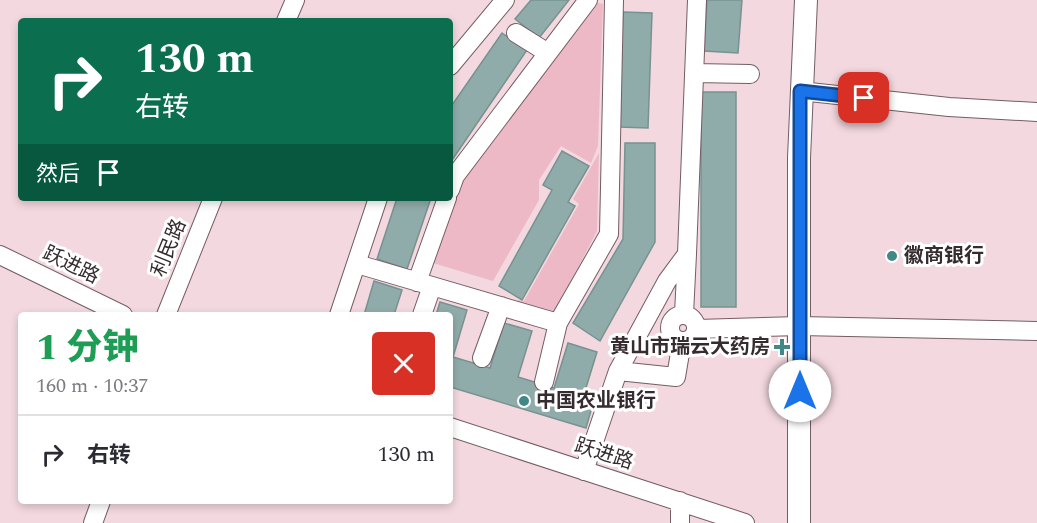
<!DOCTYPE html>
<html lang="zh">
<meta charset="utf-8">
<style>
body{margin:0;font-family:Spectral,"Noto Sans SC",serif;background:#f7f7f7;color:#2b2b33;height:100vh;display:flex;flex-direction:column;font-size:22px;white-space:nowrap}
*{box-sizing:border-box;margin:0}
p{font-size:20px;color:#7c7c81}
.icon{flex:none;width:33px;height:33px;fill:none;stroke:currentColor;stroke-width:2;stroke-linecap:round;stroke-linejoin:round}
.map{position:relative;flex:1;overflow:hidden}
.drawer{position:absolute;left:18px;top:312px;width:435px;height:192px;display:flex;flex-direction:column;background:#fff;border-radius:6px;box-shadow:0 3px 9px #0003}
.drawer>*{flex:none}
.guide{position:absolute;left:18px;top:18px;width:435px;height:183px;border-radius:6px;box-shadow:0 3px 9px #0003;background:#0b6e4f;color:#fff;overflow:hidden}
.pin{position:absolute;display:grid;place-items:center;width:51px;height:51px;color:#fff;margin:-26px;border-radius:12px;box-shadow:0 3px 9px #0006}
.me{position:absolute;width:66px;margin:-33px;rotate:0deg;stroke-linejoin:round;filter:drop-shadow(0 0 4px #0008)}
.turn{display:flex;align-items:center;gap:21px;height:126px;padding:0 18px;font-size:27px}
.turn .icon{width:78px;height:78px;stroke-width:2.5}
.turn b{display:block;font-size:42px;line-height:51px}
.then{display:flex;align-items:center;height:57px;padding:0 18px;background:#0003;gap:12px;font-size:22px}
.round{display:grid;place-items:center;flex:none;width:63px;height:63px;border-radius:6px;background:#f7f7f7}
.summary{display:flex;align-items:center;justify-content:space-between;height:102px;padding:0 18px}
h1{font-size:36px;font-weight:800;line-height:45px;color:#1e9e55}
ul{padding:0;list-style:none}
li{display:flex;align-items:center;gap:18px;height:78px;padding:0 18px;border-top:2px solid #e1e1e2}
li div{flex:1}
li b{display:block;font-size:22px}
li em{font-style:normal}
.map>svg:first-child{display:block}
.green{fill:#eeb9c6}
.building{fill:#90acaa;stroke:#779290;stroke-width:1.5}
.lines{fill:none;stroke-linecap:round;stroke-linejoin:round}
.minor-casing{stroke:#745d63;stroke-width:20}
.major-casing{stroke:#745d63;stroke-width:24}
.minor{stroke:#fff;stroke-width:18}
.major{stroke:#fff;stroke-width:22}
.route-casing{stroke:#114b97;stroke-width:15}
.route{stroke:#1a73e8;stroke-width:10}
.poi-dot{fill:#418986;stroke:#fff;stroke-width:2}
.labels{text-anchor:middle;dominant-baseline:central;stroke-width:6;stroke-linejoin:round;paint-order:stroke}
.street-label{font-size:20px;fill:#362c2f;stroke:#fff}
.poi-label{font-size:20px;font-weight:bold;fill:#362c2f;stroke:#fff;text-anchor:start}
</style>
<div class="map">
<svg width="1037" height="523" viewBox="0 0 1037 523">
<rect width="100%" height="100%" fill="#f3d8df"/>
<path class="green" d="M 590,1 L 603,4 L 598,146 L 591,163 L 561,146 L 539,180 L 539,200 L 493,281 L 433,263 L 463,172 Z
M 599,153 L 597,231 L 553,316 L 517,306 L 518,300 L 524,301 L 579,204 L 573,199 Z"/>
<path class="building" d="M 531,0 L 569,0 L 539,38 L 515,19 Z
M 707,0 L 742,0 L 738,53 L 704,51 Z
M 623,12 L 652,13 L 648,128 L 619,127 Z
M 502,33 L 527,50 L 450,163 L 450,108 Z
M 701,92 L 736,92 L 736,307 L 701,307 Z
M 625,143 L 655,143 L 655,242 L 600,341 L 573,323 L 623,239 Z
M 562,151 L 589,166 L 568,202 L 575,206 L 522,300 L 499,286 L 552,190 L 543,185 Z
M 397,198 L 431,198 L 407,269 L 377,259 Z
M 374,281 L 402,290 L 394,315 L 364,315 Z
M 440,302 L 467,310 L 453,357 L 490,368 L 504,323 L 532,331 L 518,377 L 554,388 L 568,343 L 597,352 L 581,404 L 592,407 L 586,428 L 450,387 L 450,315 L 436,315 Z"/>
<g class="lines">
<defs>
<path id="minor" d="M 286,21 L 295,0
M 516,33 L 548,53
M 450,66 L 505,0
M 694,73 L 750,74
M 800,91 L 949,107 L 1037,112
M 450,190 L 455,176 L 588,0
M 0,255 L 123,315
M 357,264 L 558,323 L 609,234 L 614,0
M 417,282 L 447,198
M 684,314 L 687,254
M670 328a13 13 0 1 1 26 0a13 13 0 1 1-26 0Z
M 166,315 L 213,198
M 339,315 L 378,198
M 422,315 L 432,286
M 697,329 L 800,326 L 1037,331
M 482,358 L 501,306
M 618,371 L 676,377 L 682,341
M 544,382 L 558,323
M 450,427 L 745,523
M 584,471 L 618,371 L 667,281 L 687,254 L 697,0
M 93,523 L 101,501
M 680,523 L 680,501"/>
<path id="major" d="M 799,523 L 799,158 L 806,0"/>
</defs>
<use href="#minor" class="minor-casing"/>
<use href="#major" class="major-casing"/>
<use href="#minor" class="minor"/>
<use href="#major" class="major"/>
</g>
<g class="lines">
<defs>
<path id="route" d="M 800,391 L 800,91 L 864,98"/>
</defs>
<use href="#route" class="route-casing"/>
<use href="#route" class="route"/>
</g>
<g class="poi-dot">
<circle cx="892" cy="256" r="6"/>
<path d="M779 338h6v6h6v6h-6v6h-6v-6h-6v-6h6z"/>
<circle cx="524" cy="401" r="6"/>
</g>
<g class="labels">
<g class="street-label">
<text transform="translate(169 248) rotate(-68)">利民路</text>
<text transform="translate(71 265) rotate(26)">跃进路</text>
<text transform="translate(604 454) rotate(18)">跃进路</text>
</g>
<g class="poi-label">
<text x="904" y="256">徽商银行</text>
<text x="770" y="347" text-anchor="end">黄山市瑞云大药房</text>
<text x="536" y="401">中国农业银行</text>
</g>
</g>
</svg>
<div class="pin" style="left:864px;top:98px;background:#d93025"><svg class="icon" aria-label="arrive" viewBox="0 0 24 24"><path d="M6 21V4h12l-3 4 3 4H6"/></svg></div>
<svg class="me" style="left:800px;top:391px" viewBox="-20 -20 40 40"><circle r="19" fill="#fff"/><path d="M0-13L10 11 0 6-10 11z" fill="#1a73e8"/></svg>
<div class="guide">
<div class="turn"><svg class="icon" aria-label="right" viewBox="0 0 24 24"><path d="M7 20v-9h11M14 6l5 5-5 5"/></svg><div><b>130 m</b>右转</div></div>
<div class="then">然后<svg class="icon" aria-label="arrive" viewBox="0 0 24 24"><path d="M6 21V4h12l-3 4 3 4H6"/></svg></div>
</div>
<section class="drawer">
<div class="summary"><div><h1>1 分钟</h1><p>160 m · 10:37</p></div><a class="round" style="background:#d93025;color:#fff"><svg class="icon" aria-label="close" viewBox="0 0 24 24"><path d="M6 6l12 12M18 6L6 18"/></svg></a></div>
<ul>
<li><svg class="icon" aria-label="right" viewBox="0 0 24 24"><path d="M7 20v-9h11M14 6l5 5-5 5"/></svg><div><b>右转</b></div><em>130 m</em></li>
</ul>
</section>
</div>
